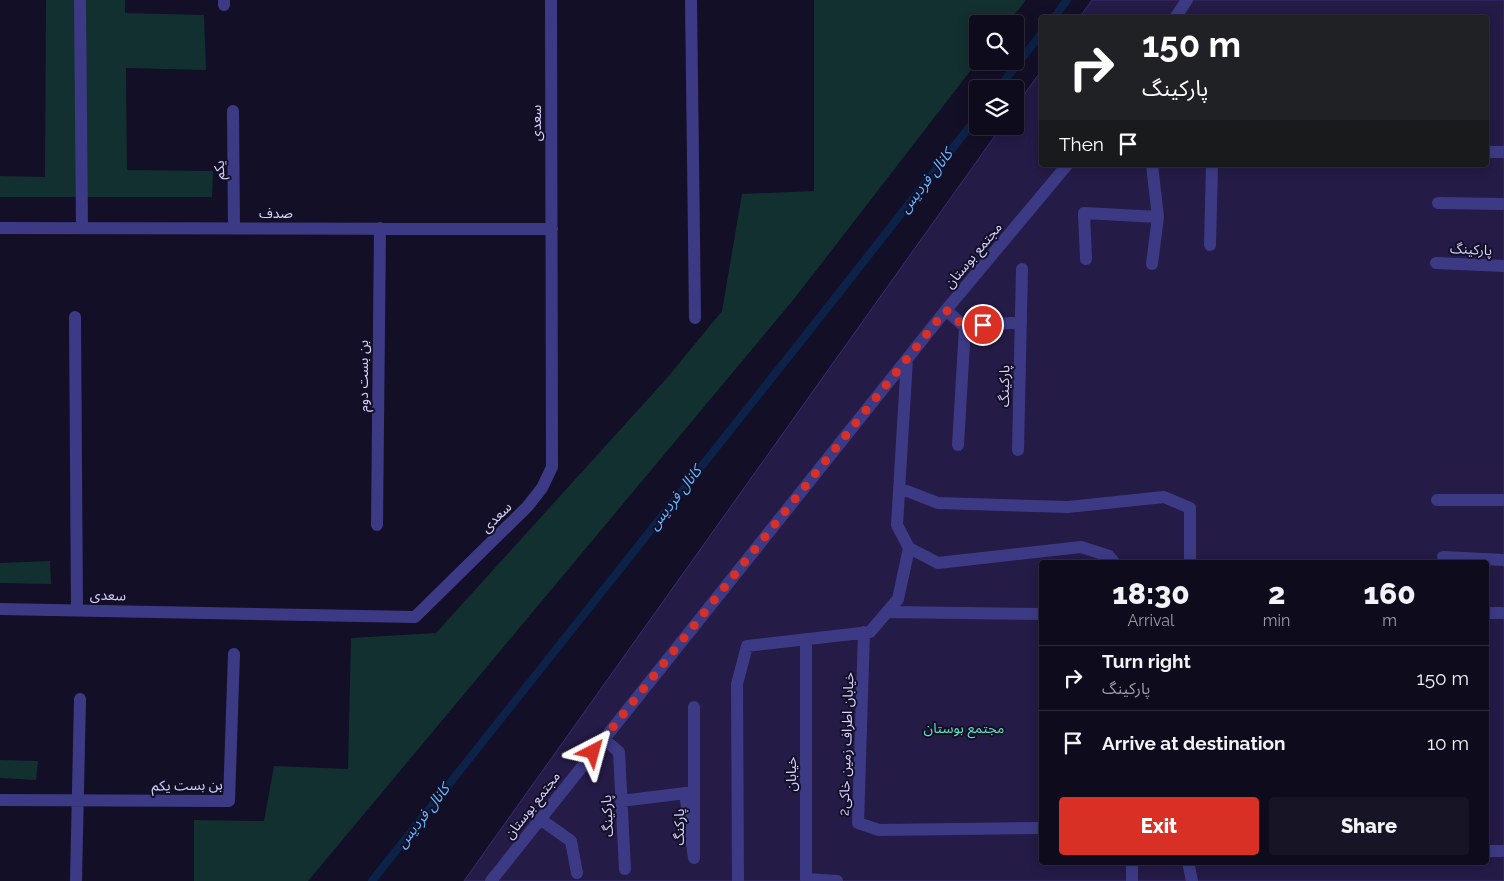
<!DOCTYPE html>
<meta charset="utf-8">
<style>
body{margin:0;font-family:Raleway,"Noto Sans Arabic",sans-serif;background:#171425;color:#f1f3f6;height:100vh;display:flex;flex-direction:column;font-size:19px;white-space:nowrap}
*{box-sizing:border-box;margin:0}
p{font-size:16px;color:#9b9ba3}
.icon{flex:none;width:28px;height:28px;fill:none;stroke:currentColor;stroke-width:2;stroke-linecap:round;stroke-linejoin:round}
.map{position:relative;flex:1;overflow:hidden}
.details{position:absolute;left:1039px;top:560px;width:450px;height:305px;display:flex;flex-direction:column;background:#0e0b1c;border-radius:5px;box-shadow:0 2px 12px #0003,0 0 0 1px #2e2b3b}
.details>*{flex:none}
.banner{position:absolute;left:1039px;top:15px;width:450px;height:152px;border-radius:5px;box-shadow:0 2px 12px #0003,0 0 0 1px #2e2b3b;background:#202124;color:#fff;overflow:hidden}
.fabs{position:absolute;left:969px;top:15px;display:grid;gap:10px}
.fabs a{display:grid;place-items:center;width:55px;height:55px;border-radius:5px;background:#0e0b1c;box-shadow:0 2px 12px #0003,0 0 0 1px #2e2b3b;font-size:25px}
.pin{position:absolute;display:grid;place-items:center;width:42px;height:42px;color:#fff;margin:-21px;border:2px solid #fff;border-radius:50%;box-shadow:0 1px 5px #0007}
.me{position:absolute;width:55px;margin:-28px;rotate:39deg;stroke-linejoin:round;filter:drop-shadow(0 0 4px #0008)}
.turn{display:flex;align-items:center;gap:18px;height:105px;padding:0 20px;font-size:22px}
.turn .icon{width:65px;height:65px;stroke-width:2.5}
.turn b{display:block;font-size:35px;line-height:42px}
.then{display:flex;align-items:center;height:48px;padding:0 20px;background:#0003;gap:10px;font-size:19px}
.eta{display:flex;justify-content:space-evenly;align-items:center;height:85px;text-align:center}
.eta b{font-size:30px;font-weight:800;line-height:35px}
.cta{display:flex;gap:10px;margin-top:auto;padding:10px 20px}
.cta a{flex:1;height:58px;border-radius:5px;background:#d93025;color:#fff;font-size:20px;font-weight:800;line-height:58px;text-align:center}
.cta a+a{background:#171425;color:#f1f3f6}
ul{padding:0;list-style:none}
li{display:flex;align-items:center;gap:15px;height:65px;padding:0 20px;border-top:1px solid #2e2b3b}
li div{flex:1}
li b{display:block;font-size:19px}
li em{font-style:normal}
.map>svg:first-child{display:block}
.green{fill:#12302f}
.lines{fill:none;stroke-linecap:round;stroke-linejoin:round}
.stream{stroke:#0c2248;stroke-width:8}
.building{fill:#241b47;stroke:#3b2d73;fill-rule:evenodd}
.minor{stroke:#3d3a85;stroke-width:12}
.route{stroke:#d93025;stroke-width:9;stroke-dasharray:0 16.2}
.labels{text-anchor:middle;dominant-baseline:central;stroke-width:4;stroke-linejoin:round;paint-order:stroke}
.street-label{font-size:14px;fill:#d9d4ff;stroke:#130f26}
.park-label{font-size:14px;fill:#5fe0c0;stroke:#130f26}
.water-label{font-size:15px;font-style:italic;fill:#62b6ff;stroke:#130f26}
</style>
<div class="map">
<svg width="1504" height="881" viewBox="0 0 1504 881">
<rect width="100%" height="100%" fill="#130f26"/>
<path class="green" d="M 46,0 L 125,0 L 125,13 L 204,15 L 206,70 L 126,68 L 127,170 L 213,171 L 212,197 L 0,197 L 0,176 L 45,177 Z
M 814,0 L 1026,0 L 1007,24 L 978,24 L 978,61 L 794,299 L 308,881 L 194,881 L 194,820 L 264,821 L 274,766 L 348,769 L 351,638 L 436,633 L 667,378 L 722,311 L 742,194 L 814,191 Z
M 50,561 L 51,584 L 0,583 L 0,563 Z
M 0,760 L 38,761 L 36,780 L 0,778 Z"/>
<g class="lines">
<path class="stream" d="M 1054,18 L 1067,0
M 998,89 L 1041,34
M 372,881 L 809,331 L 978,116"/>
</g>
<path class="building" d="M 1092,0 L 1504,0 L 1504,881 L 464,881 L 1002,126 L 1015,126 L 1015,107 L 1041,71 L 1041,165 L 1486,165 L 1486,18 L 1079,18 ZM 1041,562 L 1486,562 L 1486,862 L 1041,862 Z"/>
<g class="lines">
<path class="minor" d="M 80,0 L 82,228
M 691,0 L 695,318
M 224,5 L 224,0
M 1175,18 L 1187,0
M 233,111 L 234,228
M 1486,152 L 1504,152
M 1438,203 L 1504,204
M 0,228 L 552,229
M 1210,245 L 1212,165
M 1086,259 L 1084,213 L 1158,217 L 1152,165
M 1436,263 L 1504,266
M 1152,264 L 1158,217
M 946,310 L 965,327 L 958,445
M 75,317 L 77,610
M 965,327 L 1021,322
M 907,359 L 897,525 L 909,548 L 938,563 L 1081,547 L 1109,556 L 1114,562
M 1018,450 L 1022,269
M 899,488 L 938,503 L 1068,507 L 1164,497 L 1190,508 L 1190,562
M 1437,500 L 1504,500
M 377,525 L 380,228
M 1443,557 L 1504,560
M 0,609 L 415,617 L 527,507 L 542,488 L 552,467 L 551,0
M 887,612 L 1041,614
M 1486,613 L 1504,613
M 864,632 L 858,823 L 879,830 L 1041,828
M 806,639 L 806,879 L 837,881
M 604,739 L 619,752 L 625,869
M 685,793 L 694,858 L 694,707
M 0,800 L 229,801 L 234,654
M 621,801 L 694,792
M 540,819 L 571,841 L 577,873
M 1486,851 L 1504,851
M 1188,862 L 1192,881
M 76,881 L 80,699
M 491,881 L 946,310 L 1067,165
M 738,881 L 737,684 L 747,646 L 870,632 L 898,599 L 909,548
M 1132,881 L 1132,862"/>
</g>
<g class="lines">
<path class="route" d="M 593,752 L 946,310 L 965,327 L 983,325"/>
</g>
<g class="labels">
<g class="street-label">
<text transform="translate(536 123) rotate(-90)">سعدی</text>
<text transform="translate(219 170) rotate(-91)">یکم</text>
<text x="276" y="213">صدف</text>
<text transform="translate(1471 249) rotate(3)">پارکینگ</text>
<text transform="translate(973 255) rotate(-50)">مجتمع بوستان</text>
<text transform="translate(363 376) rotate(-90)">بن بست دوم</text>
<text transform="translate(1004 386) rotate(-89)">پارکینگ</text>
<text transform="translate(496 517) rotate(-45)">سعدی</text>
<text transform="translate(108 595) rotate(1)">سعدی</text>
<text transform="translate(846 744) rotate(-88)">خیابان اطراف زمین خاکی2</text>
<text transform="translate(791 774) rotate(-90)">خیابان</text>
<text transform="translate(187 785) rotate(-1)">بن بست یکم</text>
<text transform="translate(532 805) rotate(-52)">مجتمع بوستان</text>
<text transform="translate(607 816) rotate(-93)">پارکینگ</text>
<text transform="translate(679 827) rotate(-90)">پارکنگ</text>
</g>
<g class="park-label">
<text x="964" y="728">مجتمع بوستان</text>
</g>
<g class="water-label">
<text transform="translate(926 181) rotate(-52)">کانال فردیس</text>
<text transform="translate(675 498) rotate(-52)">کانال فردیس</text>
<text transform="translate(423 816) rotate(-52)">کانال فردیس</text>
</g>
</g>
</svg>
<div class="fabs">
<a><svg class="icon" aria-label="search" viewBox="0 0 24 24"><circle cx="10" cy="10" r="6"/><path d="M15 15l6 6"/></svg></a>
<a><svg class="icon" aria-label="layers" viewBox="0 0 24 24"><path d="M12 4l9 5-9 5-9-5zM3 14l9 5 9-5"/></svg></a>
</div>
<div class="pin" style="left:983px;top:325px;background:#d93025"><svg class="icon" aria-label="arrive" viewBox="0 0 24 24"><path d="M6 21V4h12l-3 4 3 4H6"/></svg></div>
<svg class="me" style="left:593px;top:752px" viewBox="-20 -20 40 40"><path d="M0-17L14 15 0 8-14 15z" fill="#d93025" stroke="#fff" stroke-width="4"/></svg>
<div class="banner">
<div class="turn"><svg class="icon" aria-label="right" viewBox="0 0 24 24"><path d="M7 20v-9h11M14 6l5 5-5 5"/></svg><div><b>150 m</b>پارکینگ</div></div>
<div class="then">Then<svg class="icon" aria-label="arrive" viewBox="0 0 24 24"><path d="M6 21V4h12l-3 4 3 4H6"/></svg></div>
</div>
<section class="details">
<div class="eta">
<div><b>18:30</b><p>Arrival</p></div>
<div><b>2</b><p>min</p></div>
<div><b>160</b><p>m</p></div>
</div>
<ul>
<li><svg class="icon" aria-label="right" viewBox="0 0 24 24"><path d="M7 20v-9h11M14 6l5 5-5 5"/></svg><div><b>Turn right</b><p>پارکینگ</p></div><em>150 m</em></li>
<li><svg class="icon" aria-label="arrive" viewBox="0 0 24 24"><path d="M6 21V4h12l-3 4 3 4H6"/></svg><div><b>Arrive at destination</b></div><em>10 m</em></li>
</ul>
<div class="cta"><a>Exit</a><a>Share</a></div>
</section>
</div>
